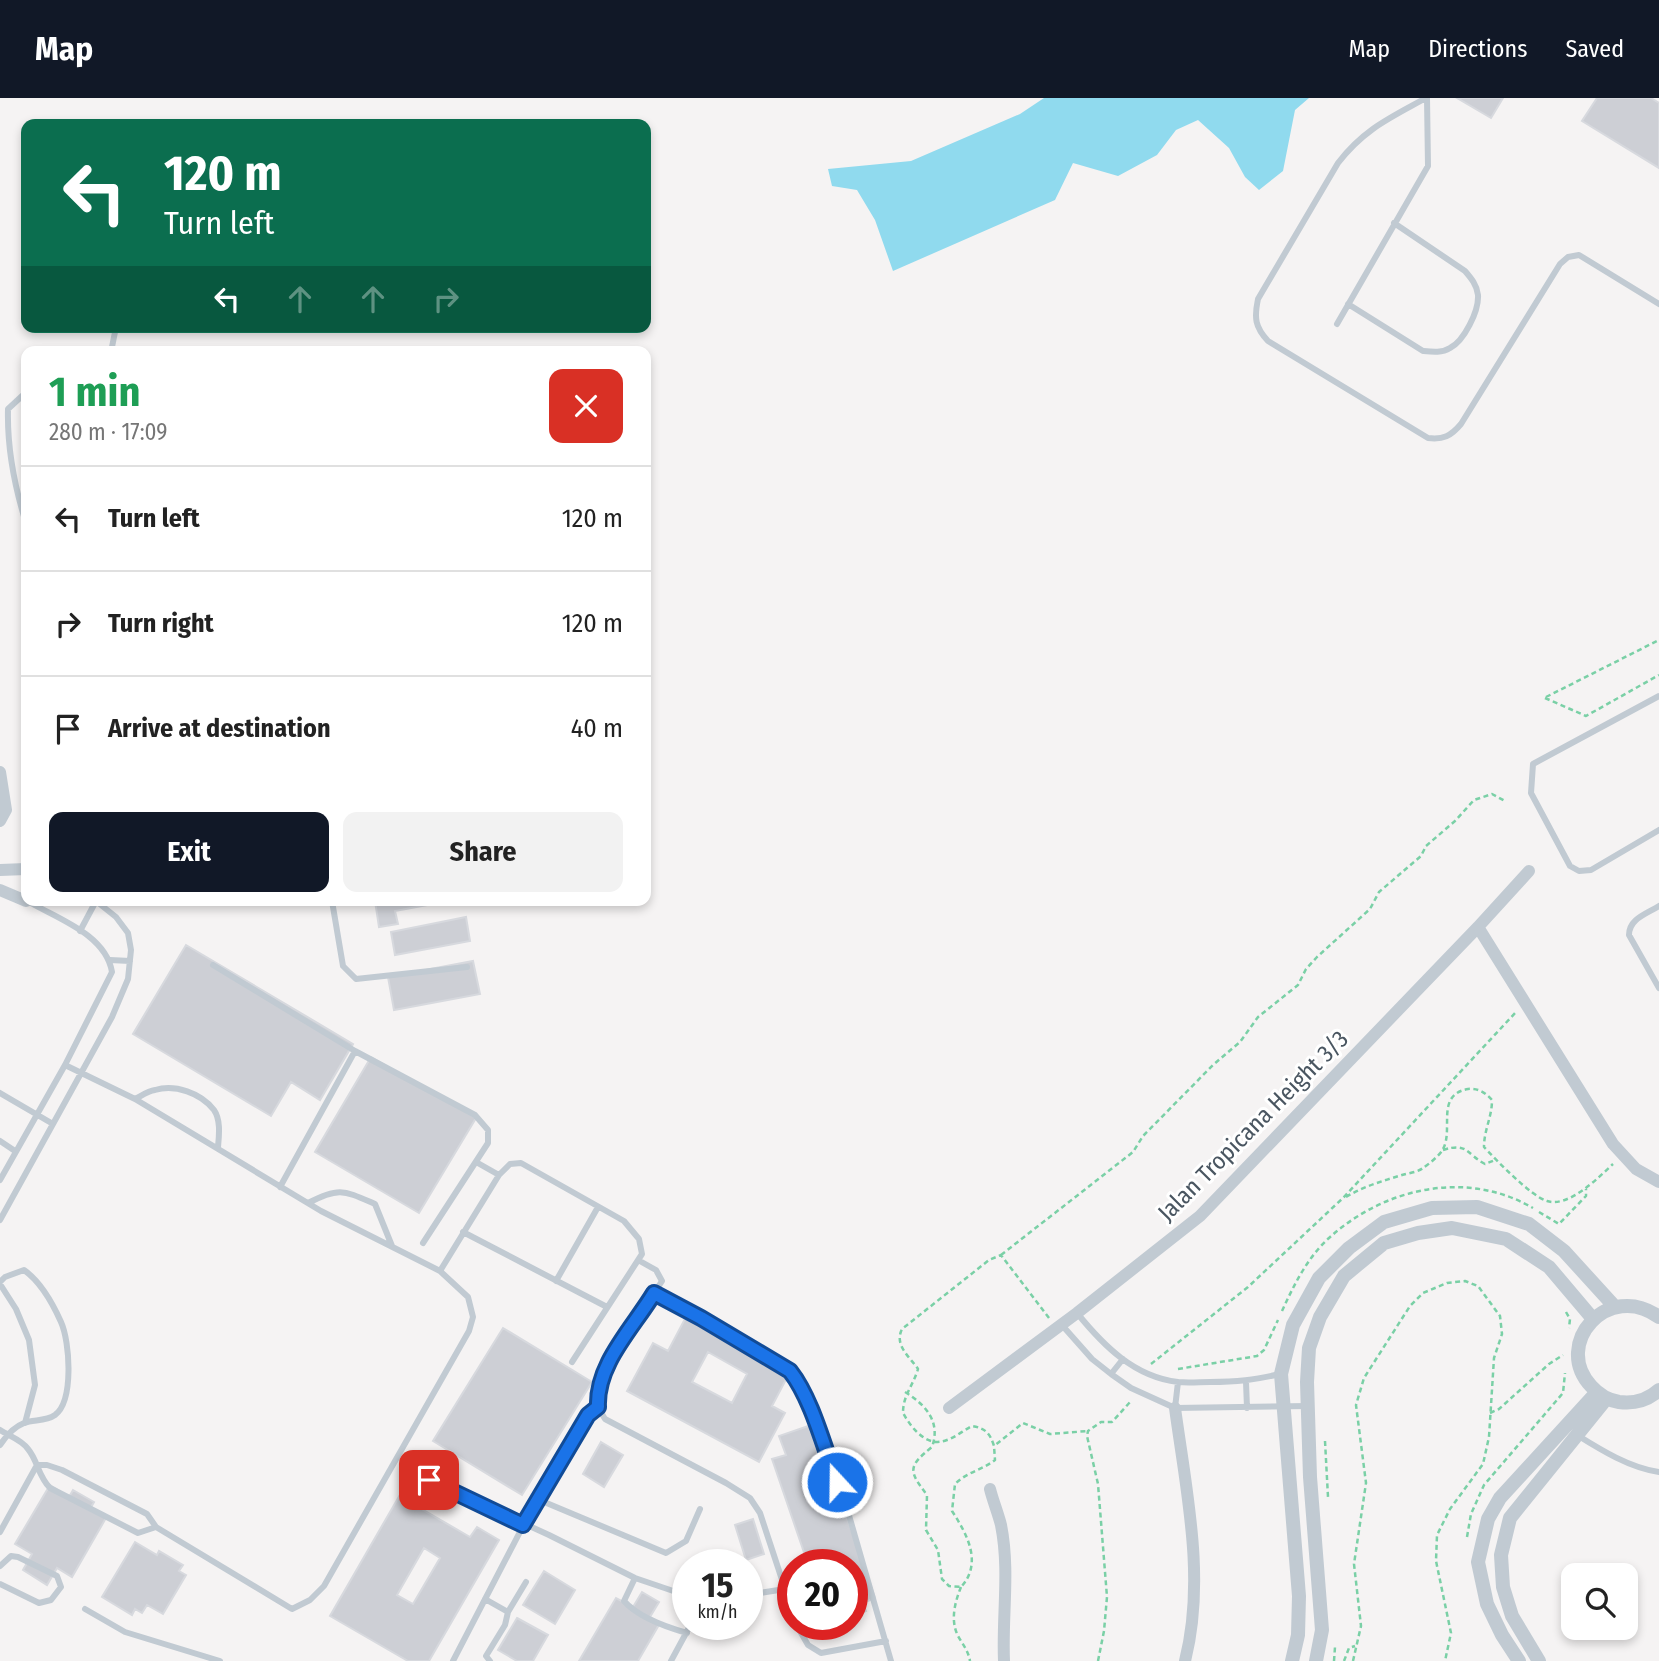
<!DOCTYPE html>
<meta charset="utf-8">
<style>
body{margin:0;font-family:"Fira Sans Condensed",sans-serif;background:#f2f2f2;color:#222;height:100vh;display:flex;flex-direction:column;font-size:26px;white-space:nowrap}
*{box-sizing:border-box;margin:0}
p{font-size:23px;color:#767676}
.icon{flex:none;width:38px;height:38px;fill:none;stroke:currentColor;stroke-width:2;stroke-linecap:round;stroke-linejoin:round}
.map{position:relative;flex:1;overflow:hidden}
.sheet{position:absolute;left:21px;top:248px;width:630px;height:560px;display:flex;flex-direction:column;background:#fff;border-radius:14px;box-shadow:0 4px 10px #0003}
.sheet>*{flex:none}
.hud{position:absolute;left:21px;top:21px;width:630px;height:214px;border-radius:14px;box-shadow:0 4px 10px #0003;background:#0b6e4f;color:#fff;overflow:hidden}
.controls{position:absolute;left:1561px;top:1465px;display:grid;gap:14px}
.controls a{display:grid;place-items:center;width:77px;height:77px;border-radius:14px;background:#fff;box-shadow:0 4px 10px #0003;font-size:35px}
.speed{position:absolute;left:672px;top:1451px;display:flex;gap:14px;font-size:35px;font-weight:700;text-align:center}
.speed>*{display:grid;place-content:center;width:91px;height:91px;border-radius:50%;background:#fff;box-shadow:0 4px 10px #0003;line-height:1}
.speed small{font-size:18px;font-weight:400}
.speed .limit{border:10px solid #d22;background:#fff;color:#111}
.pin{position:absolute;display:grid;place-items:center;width:60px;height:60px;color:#fff;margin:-30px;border-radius:14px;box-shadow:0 4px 10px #0006}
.me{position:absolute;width:77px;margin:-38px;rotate:339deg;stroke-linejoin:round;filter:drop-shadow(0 0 5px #0008)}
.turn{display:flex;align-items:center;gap:24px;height:147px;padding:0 28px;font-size:32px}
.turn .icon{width:91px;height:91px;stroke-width:2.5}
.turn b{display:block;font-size:49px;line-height:60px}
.lanes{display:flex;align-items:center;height:66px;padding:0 28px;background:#0003;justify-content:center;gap:35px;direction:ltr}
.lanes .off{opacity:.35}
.round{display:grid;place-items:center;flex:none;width:74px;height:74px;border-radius:14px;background:#f2f2f2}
.head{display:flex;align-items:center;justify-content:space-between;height:119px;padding:0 28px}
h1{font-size:42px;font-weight:700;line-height:52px;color:#1e9e55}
.cta{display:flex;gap:14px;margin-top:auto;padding:14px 28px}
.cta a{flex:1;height:80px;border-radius:14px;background:#111827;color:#fff;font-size:28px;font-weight:700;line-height:80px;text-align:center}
.cta a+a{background:#f2f2f2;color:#222}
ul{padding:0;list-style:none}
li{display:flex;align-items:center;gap:21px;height:105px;padding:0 28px;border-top:2px solid #e0e0e0}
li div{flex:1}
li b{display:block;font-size:26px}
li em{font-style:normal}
header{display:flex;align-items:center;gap:42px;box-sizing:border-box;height:98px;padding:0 35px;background:#111827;color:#fff}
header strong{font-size:33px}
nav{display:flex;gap:38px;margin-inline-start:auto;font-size:24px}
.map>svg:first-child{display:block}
.water{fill:#90daee}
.building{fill:#cdcfd5;stroke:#d7d9de;stroke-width:2;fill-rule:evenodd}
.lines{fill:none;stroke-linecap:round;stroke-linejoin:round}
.path{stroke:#7ad0a6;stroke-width:2.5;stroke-dasharray:5 3.5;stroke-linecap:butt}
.service{stroke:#c1cad2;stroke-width:6}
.minor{stroke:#c1cad2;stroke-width:12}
.tertiary{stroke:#c1cad2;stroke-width:14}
.route-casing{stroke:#114b97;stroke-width:18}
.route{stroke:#1a73e8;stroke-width:12}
.labels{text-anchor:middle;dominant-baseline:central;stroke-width:6;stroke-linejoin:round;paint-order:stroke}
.street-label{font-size:24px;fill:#4a5661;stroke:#fff}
</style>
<header>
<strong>Map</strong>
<nav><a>Map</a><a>Directions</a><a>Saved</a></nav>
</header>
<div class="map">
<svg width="1659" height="1563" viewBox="0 0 1659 1563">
<rect width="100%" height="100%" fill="#f5f3f3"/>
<path class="water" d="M 1044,0 L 1309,0 L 1295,12 L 1283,73 L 1259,92 L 1245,79 L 1229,50 L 1198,22 L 1176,32 L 1157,57 L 1118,78 L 1073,65 L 1055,102 L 893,173 L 875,122 L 857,92 L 832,88 L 828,71 L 911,63 L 1020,16 Z"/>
<path class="building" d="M 1457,0 L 1503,0 L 1491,20 Z
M 1597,0 L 1651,0 L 1659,5 L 1659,70 L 1582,23 Z
M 375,803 L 449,803 L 395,813 L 398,826 L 379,829 Z
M 466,819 L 470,843 L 395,857 L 391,834 Z
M 186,847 L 353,946 L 320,1002 L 291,984 L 271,1018 L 133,936 Z
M 473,863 L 480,896 L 394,912 L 388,879 Z
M 371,959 L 476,1020 L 419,1115 L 315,1054 Z
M 687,1217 L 791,1272 L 772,1308 L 785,1315 L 759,1364 L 627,1293 L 653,1245 L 668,1253 ZM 708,1254 L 747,1276 L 732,1305 L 692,1284 Z
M 503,1230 L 592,1284 L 522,1397 L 433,1343 Z
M 811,1327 L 817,1345 L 821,1344 L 875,1500 L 863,1505 L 866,1513 L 852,1517 L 852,1466 L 808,1466 L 772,1361 L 786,1357 L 779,1338 Z
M 601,1344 L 623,1357 L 604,1389 L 583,1376 Z
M 50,1387 L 69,1399 L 73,1392 L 94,1404 L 90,1411 L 106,1420 L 72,1479 L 57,1470 L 47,1487 L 23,1472 L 32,1456 L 15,1446 Z
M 405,1388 L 426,1400 L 420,1410 L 470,1439 L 477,1429 L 499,1442 L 429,1563 L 408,1563 L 330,1518 ZM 424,1450 L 440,1460 L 413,1506 L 397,1497 Z
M 753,1421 L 764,1456 L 746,1462 L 735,1427 Z
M 135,1444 L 157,1457 L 159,1453 L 183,1467 L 179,1473 L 186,1477 L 163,1516 L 147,1507 L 142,1515 L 135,1511 L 132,1517 L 102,1499 Z
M 544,1473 L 575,1492 L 555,1526 L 523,1507 Z
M 642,1494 L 659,1504 L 650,1519 L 660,1525 L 638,1563 L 579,1563 L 616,1500 L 633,1509 Z
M 517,1520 L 548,1537 L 533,1563 L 517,1563 L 498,1552 Z"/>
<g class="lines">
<path class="path" d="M 1546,599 L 1659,542
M 1545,600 L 1586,618 L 1659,577
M 1443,1052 C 1468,1044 1466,1056 1485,1066 L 1495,1062
M 1346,1099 C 1364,1088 1383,1083 1402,1077 C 1409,1075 1418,1074 1423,1070 C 1429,1066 1440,1057 1443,1051 C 1454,1031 1435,997 1468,991 C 1478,990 1485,994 1492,1002 C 1492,1019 1484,1032 1484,1049 C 1496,1062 1532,1099 1547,1103 C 1569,1110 1599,1079 1613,1066
M 1539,1114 L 1559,1126 L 1586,1098 L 1586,1091
M 1001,1157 L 1133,1054 L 1143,1038 L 1213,967 L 1240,944 L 1258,919 L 1298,887 L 1306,871 L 1317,859 L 1370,811 L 1379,794 L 1421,758 L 1426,748 L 1455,723 L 1474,702 L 1492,696 L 1505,703
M 1282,1213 C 1294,1187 1307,1160 1329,1140 C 1384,1090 1466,1071 1533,1110
M 1566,1214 L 1570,1221 L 1569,1230
M 1049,1220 L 1001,1157 L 989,1162 L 902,1231 C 894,1247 909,1258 918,1271 C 913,1288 903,1297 903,1315 C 912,1331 927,1350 947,1342 C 956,1339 964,1332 972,1328 C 985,1330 990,1335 994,1348 L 1023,1325 L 1050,1336 L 1088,1333
M 1151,1266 L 1248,1189 L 1343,1100 L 1516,914
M 1178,1271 L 1257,1258 L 1264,1252 L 1278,1222
M 905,1294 C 926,1307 941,1324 932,1349 C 907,1369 909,1373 927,1397 L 926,1432 L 938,1452 L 942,1481 L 949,1488 L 961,1489 C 983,1465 967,1436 952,1413 L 955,1386 C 967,1374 982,1372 995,1362 L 994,1348
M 1490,1315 L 1499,1311 L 1549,1266 L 1563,1257
M 1325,1343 L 1328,1399
M 1467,1439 L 1471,1416 L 1484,1387 L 1563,1295 L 1565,1275
M 961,1489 C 955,1504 950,1522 958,1538 C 963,1547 968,1552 970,1563
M 1098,1563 L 1104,1533 L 1107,1499 L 1098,1386 L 1087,1338 L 1088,1333 L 1101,1324 L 1112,1324 L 1131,1303
M 1334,1563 L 1335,1549
M 1344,1563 L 1349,1550 L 1355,1548
M 1353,1563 L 1361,1528 L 1354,1466 L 1366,1385 L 1356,1307 L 1364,1280 L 1410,1208 L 1423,1195 L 1447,1185 L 1465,1183 L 1478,1188 L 1500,1218 L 1502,1236 L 1494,1260 L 1489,1339 L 1483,1366 L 1450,1411 L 1437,1437 L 1436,1463 L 1451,1535 L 1445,1563"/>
<path class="service" d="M 1426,0 C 1390,20 1364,31 1338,65 L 1258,201 C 1254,220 1255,229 1268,243 L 1428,340 C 1443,342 1451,338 1461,326 L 1560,166 L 1568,159 L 1579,157 L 1659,206
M 1348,206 L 1423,253 C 1433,254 1442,255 1450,250 C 1464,243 1479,213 1478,197 C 1477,187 1471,180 1465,173 L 1394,125
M 1337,226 L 1428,68 L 1427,0
M 111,254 L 116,229
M 26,297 L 22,298 L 8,311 C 7,351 14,387 26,425
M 1659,598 L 1533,666 L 1531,695 L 1570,768 L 1579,773 L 1591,772 L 1659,732
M 332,803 L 343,868 L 356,881 L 467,869
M 1659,808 C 1646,816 1629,821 1629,837 L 1659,890
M 80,833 L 96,803
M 110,862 L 130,863
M 213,867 L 355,953 L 475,1017 L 488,1032 L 488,1045 L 423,1145
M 0,995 L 53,1026
M 135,1001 C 141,998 148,993 155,992 C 175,986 201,995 214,1012 C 221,1022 219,1038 218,1049
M 0,1043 L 15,1053
M 476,1064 L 499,1077
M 0,1082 L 65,967 L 112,874 C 106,837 59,821 29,804
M 280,1089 L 355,953
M 308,1105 C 339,1089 343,1092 375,1106 L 392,1148
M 0,1122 L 112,919 L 128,881 L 131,852 L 128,835 L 116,819 L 96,803
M 463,1134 L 607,1209
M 638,1162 L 656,1172 L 662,1183 C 644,1212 601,1263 597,1296 C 596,1306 600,1313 605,1321 L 726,1385 L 750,1400 L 760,1415 L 793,1515
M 440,1173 L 499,1077 L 510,1066 L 521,1065 L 624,1123 L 639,1141 L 642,1156 L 572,1264
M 556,1183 L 598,1109
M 0,1184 L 5,1179 L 24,1172 C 41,1184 53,1206 61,1224 C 70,1244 74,1303 55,1317 C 45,1324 33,1321 24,1325 C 14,1329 6,1338 0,1347
M 0,1186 L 16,1211 L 29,1242 L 35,1287 L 25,1325
M 654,1195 L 701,1220 L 791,1273 L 801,1287 L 846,1407 L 891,1563
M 1077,1215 C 1103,1247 1134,1279 1178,1284 C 1188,1285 1200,1284 1210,1284 C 1237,1284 1254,1282 1280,1276
M 1061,1226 L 1092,1261 L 1111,1276 L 1131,1290 L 1175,1310 L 1309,1308
M 1111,1276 L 1123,1261
M 1246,1284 L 1247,1310
M 1175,1310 L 1178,1284
M 0,1332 C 9,1338 22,1342 28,1351 C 38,1363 38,1378 50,1390 L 138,1435 L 156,1429
M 1577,1337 C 1601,1352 1630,1370 1659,1374
M 37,1367 L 47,1367 L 62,1372 L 147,1416 L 156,1429 L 292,1511 L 310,1502 L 324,1488 L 469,1233 L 473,1219 L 468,1199 L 440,1173 L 321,1113 L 135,1001 L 65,967
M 429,1382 L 549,1437 L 635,1480 L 688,1498
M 537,1401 L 666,1455 L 686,1443 L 700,1411
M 0,1434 L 37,1367
M 0,1468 L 11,1458 L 18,1459 L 57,1478 L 61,1489 L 51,1502 L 39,1505 L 0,1486
M 635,1480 L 624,1503 C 638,1519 666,1529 687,1535
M 747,1497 L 785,1491
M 485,1501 L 508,1514 L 505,1527 L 486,1558 L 490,1563
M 85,1511 L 125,1534 L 220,1563
M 508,1514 L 526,1484
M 796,1526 L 808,1547 L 821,1555 L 886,1543
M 453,1563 L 537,1401 L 588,1317 L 598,1309
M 671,1563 L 691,1526"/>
<path class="minor" d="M 0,674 L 6,712 L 0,723
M 0,772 L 26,771
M 0,792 L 26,803
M 1478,829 L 1613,1046 L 1636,1071 L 1659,1084
M 949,1310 L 1077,1215 L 1200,1118 L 1478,829 L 1529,773
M 1175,1310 C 1186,1392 1206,1481 1185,1563
M 990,1391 C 993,1403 998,1415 1001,1427 C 1010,1472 1002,1518 1004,1563"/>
<path class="tertiary" d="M 1659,1219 C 1608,1182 1552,1246 1591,1288 C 1599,1297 1607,1302 1619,1304 C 1634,1306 1648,1302 1659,1292
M 1292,1563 L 1298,1537 L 1299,1498 L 1281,1276 L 1293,1227 L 1319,1180 L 1349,1150 L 1384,1124 L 1432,1110 L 1477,1109 L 1529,1126 L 1564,1153 L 1615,1209
M 1316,1563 L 1322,1532 L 1310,1379 L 1307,1284 L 1309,1250 L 1320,1219 L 1344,1178 L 1384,1145 L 1418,1135 L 1452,1130 L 1506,1141 L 1549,1169 L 1593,1221
M 1519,1563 L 1502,1537 L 1487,1506 L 1478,1464 L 1488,1421 L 1500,1400 L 1597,1294
M 1539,1563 L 1512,1518 L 1503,1489 L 1501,1457 L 1510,1420 L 1606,1301"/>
</g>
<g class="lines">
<defs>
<path id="route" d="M 429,1382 L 523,1427 L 588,1317 L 598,1309 C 596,1266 633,1230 654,1195 L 701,1220 L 790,1273 C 812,1301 824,1350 837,1384"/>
</defs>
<use href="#route" class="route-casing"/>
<use href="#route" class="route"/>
</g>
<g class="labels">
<g class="street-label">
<text transform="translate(1253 1028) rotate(-45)">Jalan Tropicana Height 3/3</text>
</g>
</g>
</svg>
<div class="controls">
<a><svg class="icon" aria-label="search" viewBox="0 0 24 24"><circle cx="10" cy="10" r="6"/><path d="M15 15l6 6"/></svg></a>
</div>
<div class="speed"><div>15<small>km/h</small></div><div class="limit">20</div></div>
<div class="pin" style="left:429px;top:1382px;background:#d93025"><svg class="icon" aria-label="arrive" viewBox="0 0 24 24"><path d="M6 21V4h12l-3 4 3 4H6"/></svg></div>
<svg class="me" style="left:837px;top:1384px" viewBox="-20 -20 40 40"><circle r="17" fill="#1a73e8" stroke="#fff" stroke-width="3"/><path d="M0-11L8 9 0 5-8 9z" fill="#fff"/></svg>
<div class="hud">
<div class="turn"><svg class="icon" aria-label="left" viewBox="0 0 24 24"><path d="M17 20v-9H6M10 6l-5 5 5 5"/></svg><div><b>120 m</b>Turn left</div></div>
<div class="lanes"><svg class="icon" aria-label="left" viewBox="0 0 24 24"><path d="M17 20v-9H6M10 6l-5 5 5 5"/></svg><svg class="icon off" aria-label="ahead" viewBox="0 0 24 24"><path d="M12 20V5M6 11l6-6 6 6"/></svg><svg class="icon off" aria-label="ahead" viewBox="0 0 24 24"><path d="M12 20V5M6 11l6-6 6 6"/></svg><svg class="icon off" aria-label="right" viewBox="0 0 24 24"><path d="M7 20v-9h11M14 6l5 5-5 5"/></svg></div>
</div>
<section class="sheet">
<div class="head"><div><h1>1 min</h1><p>280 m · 17:09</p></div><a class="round" style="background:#d93025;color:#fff"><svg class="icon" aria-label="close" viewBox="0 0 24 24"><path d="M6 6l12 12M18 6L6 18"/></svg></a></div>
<ul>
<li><svg class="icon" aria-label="left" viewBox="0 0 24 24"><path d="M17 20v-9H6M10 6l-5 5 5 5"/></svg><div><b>Turn left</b></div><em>120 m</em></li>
<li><svg class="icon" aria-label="right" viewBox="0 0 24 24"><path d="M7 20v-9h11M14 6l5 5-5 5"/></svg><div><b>Turn right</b></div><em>120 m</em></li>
<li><svg class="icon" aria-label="arrive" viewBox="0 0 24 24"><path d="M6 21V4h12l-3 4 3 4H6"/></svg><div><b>Arrive at destination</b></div><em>40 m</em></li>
</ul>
<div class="cta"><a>Exit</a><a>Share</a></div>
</section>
</div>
